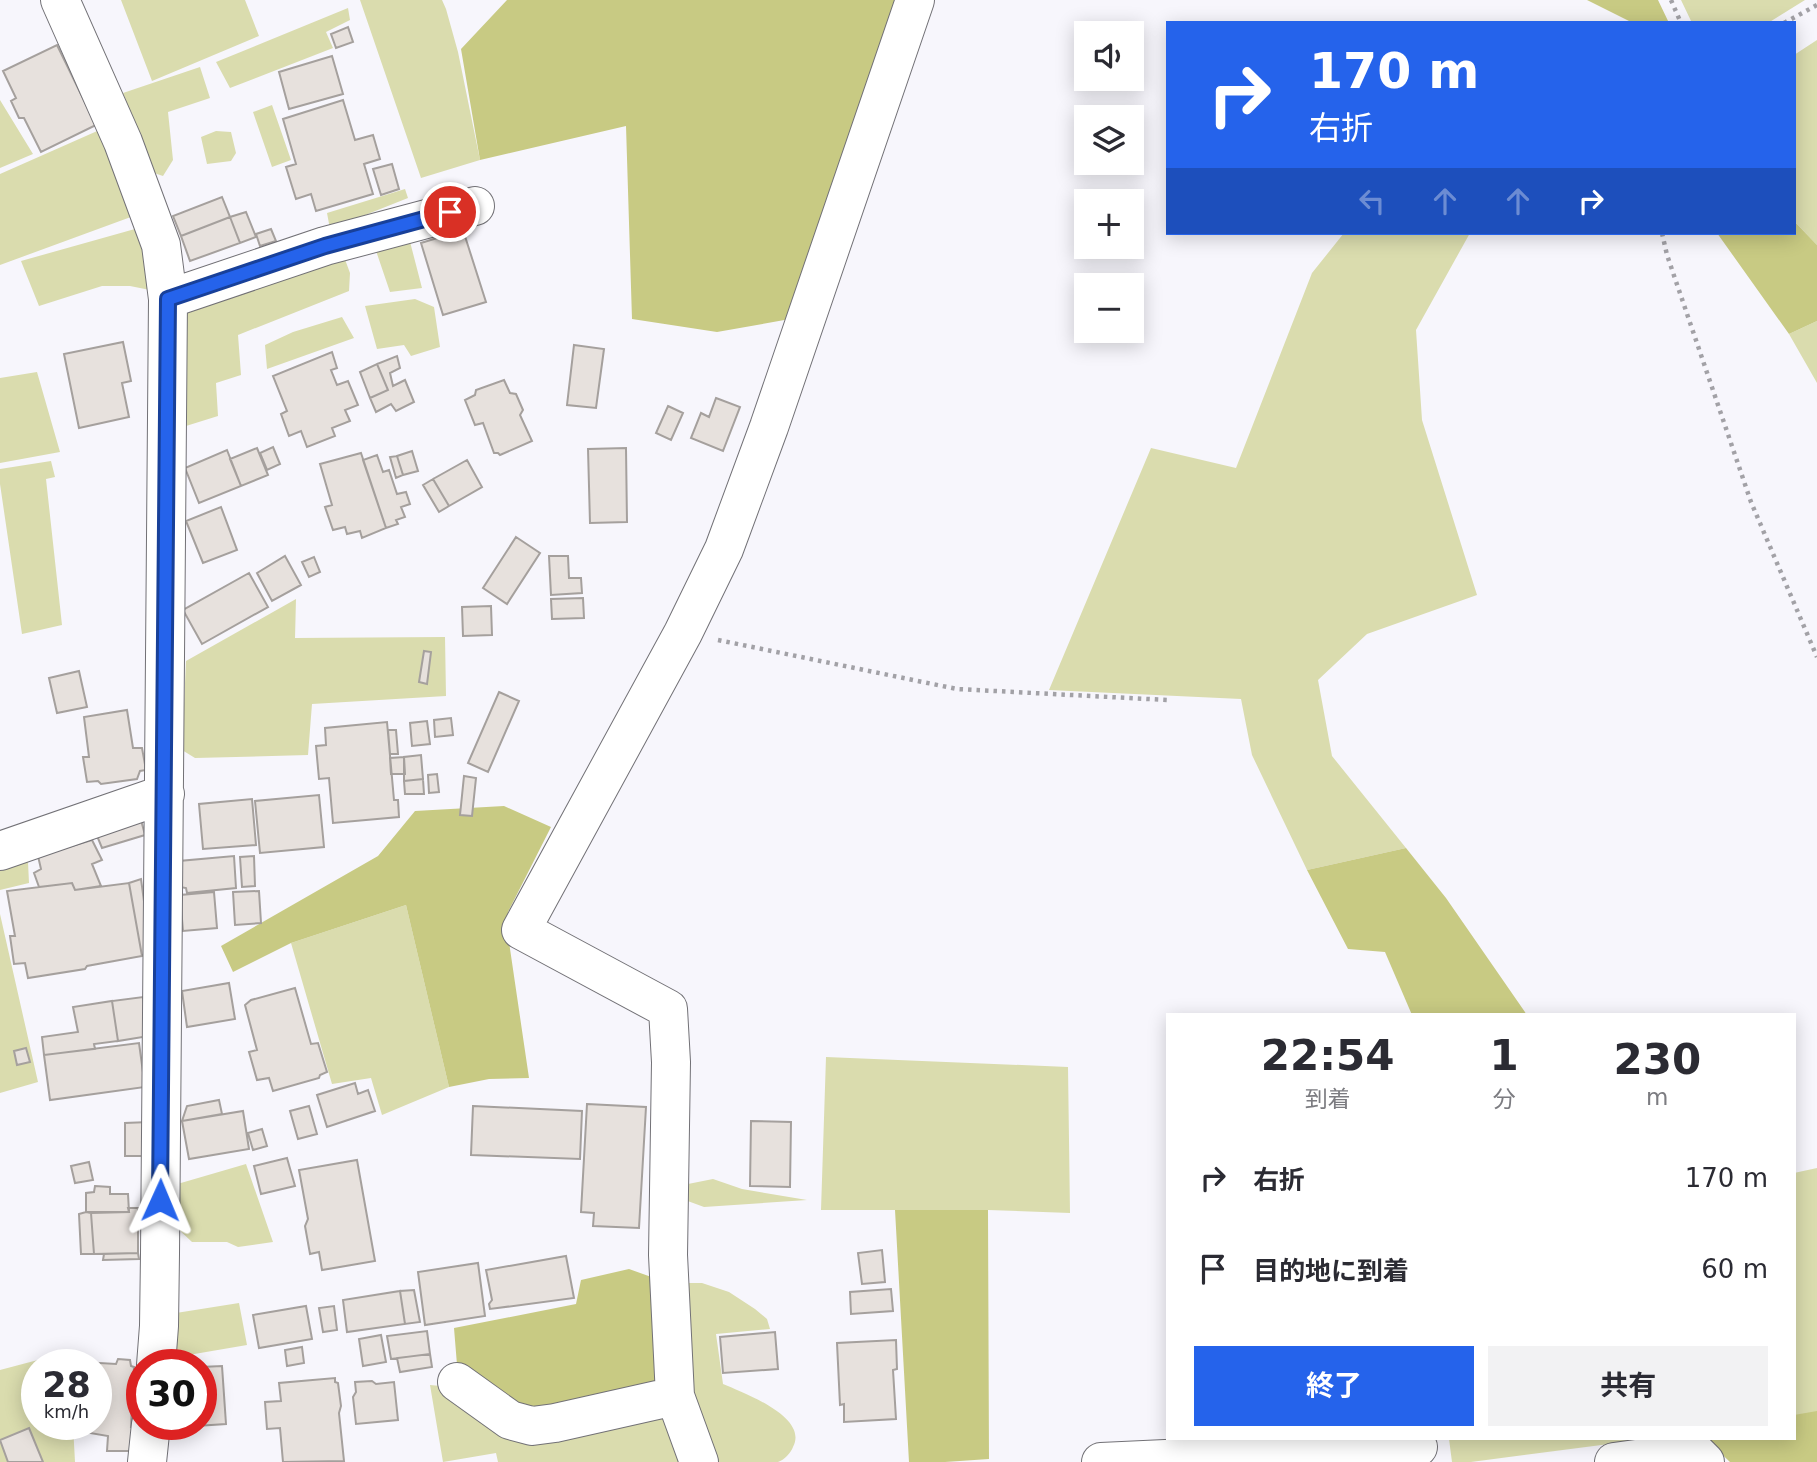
<!DOCTYPE html>
<html lang="ja">
<meta charset="utf-8">
<style>
body{margin:0;font-family:"DejaVu Sans","Noto Sans JP",sans-serif;background:#f2f2f3;color:#2b2b33;height:100vh;display:flex;flex-direction:column;font-size:26px;white-space:nowrap}
*{box-sizing:border-box;margin:0}
p{font-size:23px;color:#7c7c81}
.icon{flex:none;width:38px;height:38px;fill:none;stroke:currentColor;stroke-width:2;stroke-linecap:round;stroke-linejoin:round}
.map{position:relative;flex:1;overflow:hidden}
.side{position:absolute;left:1166px;top:1013px;width:630px;height:427px;display:flex;flex-direction:column;background:#fff;border-radius:0px;box-shadow:0 4px 18px #0003}
.side>*{flex:none}
.top-card{position:absolute;left:1166px;top:21px;width:630px;height:214px;border-radius:0px;box-shadow:0 4px 18px #0003;background:#2563eb;color:#fff;overflow:hidden}
.buttons{position:absolute;left:1074px;top:21px;display:grid;gap:14px}
.buttons a{display:grid;place-items:center;width:70px;height:70px;border-radius:0px;background:#fff;box-shadow:0 4px 18px #0003;font-size:35px}
.speed{position:absolute;left:21px;top:1349px;display:flex;gap:14px;font-size:35px;font-weight:700;text-align:center}
.speed>*{display:grid;place-content:center;width:91px;height:91px;border-radius:50%;background:#fff;box-shadow:0 4px 18px #0003;line-height:1}
.speed small{font-size:18px;font-weight:400}
.speed .limit{border:10px solid #d22;background:#fff;color:#111}
.pin{position:absolute;display:grid;place-items:center;width:60px;height:60px;color:#fff;margin:-30px;border:4px solid #fff;border-radius:50%;box-shadow:0 2px 7px #0007}
.me{position:absolute;width:77px;margin:-38px;rotate:1deg;stroke-linejoin:round;filter:drop-shadow(0 0 5px #0008)}
.turn{display:flex;align-items:center;gap:24px;height:147px;padding:0 28px;font-size:32px}
.turn .icon{width:91px;height:91px;stroke-width:2.5}
.turn b{display:block;font-size:49px;line-height:60px}
.lanes{display:flex;align-items:center;height:66px;padding:0 28px;background:#0003;justify-content:center;gap:35px;direction:ltr}
.lanes .off{opacity:.35}
.eta{display:flex;justify-content:space-evenly;align-items:center;height:119px;text-align:center}
.eta b{font-size:42px;font-weight:700;line-height:49px}
.action{display:flex;gap:14px;margin-top:auto;padding:14px 28px}
.action a{flex:1;height:80px;border-radius:0px;background:#2563eb;color:#fff;font-size:28px;font-weight:700;line-height:80px;text-align:center}
.action a+a{background:#f2f2f3;color:#2b2b33}
ul{padding:0;list-style:none}
li{display:flex;align-items:center;gap:21px;height:91px;padding:0 28px}
li div{flex:1}
li b{display:block;font-size:26px}
li em{font-style:normal}
.map>svg:first-child{display:block}
.green{fill:#dadcae}
.forest{fill:#c8ca83}
.building{fill:#e7e1dd;stroke:#a5a09d;stroke-width:2}
.lines{fill:none;stroke-linecap:round;stroke-linejoin:round}
.minor-casing{stroke:#727176;stroke-width:40}
.path{stroke:#a2a1a6;stroke-width:4.5;stroke-dasharray:3.5 5;stroke-linecap:butt}
.minor{stroke:#fff;stroke-width:38}
.route-casing{stroke:#184099;stroke-width:18}
.route{stroke:#2563eb;stroke-width:12}
</style>
<div class="map">
<svg width="1817" height="1462" viewBox="0 0 1817 1462">
<rect width="100%" height="100%" fill="#f7f6fc"/>
<path class="green" d="M 121,0 L 245,0 L 259,36 L 152,81 Z
M 360,0 L 442,0 L 446,9 L 458,52 L 480,160 L 421,178 Z
M 1681,0 L 1805,0 L 1768,23 L 1692,23 Z
M 348,8 L 350,20 L 326,32 L 333,48 L 230,88 L 216,62 Z
M 1817,40 L 1817,245 L 1794,221 L 1794,55 Z
M 200,67 L 210,98 L 168,112 L 173,160 L 163,176 L 154,173 L 123,93 Z
M 0,100 L 33,154 L 0,168 Z
M 272,105 L 291,160 L 272,167 L 253,112 Z
M 104,128 L 139,214 L 0,265 L 0,174 Z
M 216,131 L 231,132 L 236,153 L 231,161 L 207,164 L 201,137 Z
M 405,189 L 408,198 L 330,229 L 327,213 Z
M 142,227 L 150,290 L 130,286 L 102,286 L 39,306 L 21,261 Z
M 1344,233 L 1470,233 L 1416,330 L 1422,420 L 1477,595 L 1367,634 L 1318,680 L 1332,756 L 1406,848 L 1307,870 L 1252,755 L 1241,699 L 1049,690 L 1151,448 L 1236,468 L 1312,273 Z
M 408,234 L 422,288 L 390,292 L 373,242 Z
M 343,254 L 350,273 L 349,291 L 238,335 L 241,375 L 216,383 L 218,416 L 186,426 L 184,304 Z
M 415,299 L 434,307 L 440,347 L 411,356 L 404,345 L 377,349 L 365,306 Z
M 342,317 L 354,338 L 267,369 L 265,345 L 293,332 Z
M 1817,321 L 1817,383 L 1789,334 Z
M 37,372 L 60,452 L 0,463 L 0,378 Z
M 51,461 L 55,477 L 46,479 L 62,625 L 22,634 L 0,484 L 0,469 Z
M 296,599 L 295,638 L 445,637 L 446,696 L 312,704 L 308,755 L 195,758 L 182,750 L 186,661 Z
M 28,862 L 29,883 L 0,890 L 0,871 Z
M 406,905 L 449,1087 L 382,1115 L 371,1078 L 332,1084 L 291,943 Z
M 0,914 L 38,1082 L 0,1093 Z
M 826,1057 L 1068,1067 L 1070,1213 L 988,1210 L 821,1210 Z
M 246,1164 L 273,1242 L 238,1247 L 227,1242 L 192,1242 L 176,1227 L 174,1185 Z
M 1817,1168 L 1817,1462 L 1730,1462 L 1794,1438 L 1794,1173 Z
M 713,1179 L 742,1189 L 807,1200 L 704,1207 L 685,1200 L 688,1184 Z
M 687,1283 L 702,1283 L 729,1292 L 755,1309 L 767,1319 L 770,1329 L 716,1334 L 723,1384 C 744,1393 809,1417 793,1447 C 791,1453 784,1460 778,1462 C 769,1462 729,1462 717,1462 L 692,1406 Z
M 239,1303 L 247,1345 L 171,1358 L 176,1313 Z
M 68,1352 L 69,1365 L 37,1365 L 37,1424 L 73,1425 L 75,1462 L 0,1462 L 0,1370 Z
M 430,1385 L 665,1407 L 685,1462 L 498,1462 L 496,1453 L 443,1462 Z
M 1449,1439 L 1648,1439 L 1471,1462 L 1452,1462 Z"/>
<path class="forest" d="M 507,0 L 901,0 L 790,319 L 717,332 L 632,319 L 626,126 L 480,160 L 461,49 Z
M 1587,0 L 1658,0 L 1669,23 L 1633,23 Z
M 1794,221 L 1817,245 L 1817,321 L 1789,334 L 1717,233 L 1794,233 Z
M 504,806 L 551,827 L 508,912 L 509,942 L 529,1078 L 489,1079 L 449,1087 L 406,905 L 291,943 L 233,972 L 221,946 L 378,856 L 415,811 Z
M 1406,848 L 1446,898 L 1527,1015 L 1412,1015 L 1385,952 L 1348,949 L 1307,870 Z
M 895,1210 L 988,1210 L 989,1459 L 945,1462 L 909,1462 Z
M 629,1269 L 657,1279 L 665,1394 L 534,1419 L 458,1377 L 454,1328 L 576,1304 L 581,1280 Z
M 1817,1411 L 1817,1462 L 1730,1462 L 1706,1439 L 1794,1438 L 1794,1415 Z"/>
<path class="building" d="M 348,27 L 353,42 L 336,48 L 331,34 Z
M 57,45 L 96,125 L 41,152 L 24,118 L 19,118 L 11,101 L 16,98 L 3,71 Z
M 332,56 L 343,94 L 289,109 L 279,72 Z
M 343,100 L 355,140 L 373,135 L 380,159 L 364,164 L 373,194 L 316,211 L 311,194 L 296,199 L 286,167 L 296,164 L 283,119 Z
M 392,164 L 399,189 L 381,195 L 373,169 Z
M 222,197 L 230,217 L 181,236 L 173,216 Z
M 246,212 L 256,237 L 240,243 L 230,217 Z
M 230,217 L 240,243 L 190,261 L 181,236 Z
M 271,229 L 276,241 L 260,246 L 256,234 Z
M 463,230 L 486,302 L 443,315 L 421,243 Z
M 123,342 L 131,381 L 122,383 L 129,417 L 79,428 L 64,354 Z
M 574,345 L 604,349 L 596,408 L 567,405 Z
M 332,352 L 337,368 L 331,370 L 337,385 L 348,381 L 358,405 L 345,410 L 350,421 L 332,428 L 335,436 L 307,447 L 301,431 L 289,436 L 281,414 L 287,411 L 273,376 Z
M 397,356 L 400,368 L 390,373 L 393,386 L 405,380 L 414,402 L 396,411 L 391,404 L 376,412 L 370,398 L 388,390 L 377,364 Z
M 377,364 L 388,390 L 370,398 L 360,372 Z
M 504,380 L 510,393 L 516,394 L 523,410 L 520,415 L 532,441 L 500,455 L 498,453 L 494,453 L 483,423 L 475,425 L 465,400 L 475,395 L 476,390 Z
M 716,398 L 740,407 L 723,451 L 691,438 L 701,413 L 709,417 Z
M 668,406 L 683,413 L 671,440 L 656,433 Z
M 273,447 L 280,464 L 267,470 L 260,453 Z
M 257,448 L 268,475 L 241,486 L 230,459 Z
M 626,448 L 627,522 L 590,523 L 588,449 Z
M 227,450 L 241,486 L 199,503 L 185,468 Z
M 412,451 L 418,471 L 403,475 L 397,456 Z
M 361,453 L 386,528 L 362,538 L 360,531 L 347,534 L 345,527 L 333,530 L 325,507 L 332,505 L 320,464 Z
M 377,455 L 383,472 L 389,470 L 397,494 L 406,492 L 410,504 L 401,507 L 405,517 L 396,520 L 398,524 L 386,528 L 363,460 Z
M 397,456 L 403,475 L 396,478 L 390,457 Z
M 467,460 L 482,487 L 449,506 L 433,479 Z
M 433,479 L 449,506 L 439,512 L 423,485 Z
M 221,507 L 237,550 L 203,563 L 186,521 Z
M 516,537 L 540,553 L 507,604 L 483,588 Z
M 285,556 L 301,585 L 272,601 L 257,573 Z
M 549,556 L 568,556 L 569,578 L 581,578 L 582,593 L 551,595 Z
M 314,557 L 320,572 L 309,577 L 302,562 Z
M 249,573 L 268,607 L 202,644 L 183,610 Z
M 583,598 L 584,618 L 552,619 L 551,599 Z
M 491,606 L 492,635 L 463,636 L 462,607 Z
M 424,651 L 431,652 L 427,684 L 419,682 Z
M 79,671 L 87,707 L 57,713 L 49,678 Z
M 499,692 L 519,701 L 488,772 L 468,763 Z
M 127,710 L 133,748 L 142,748 L 146,770 L 140,771 L 137,779 L 101,784 L 98,781 L 87,782 L 83,757 L 89,757 L 84,717 Z
M 451,718 L 453,735 L 435,737 L 434,720 Z
M 427,721 L 430,744 L 412,746 L 410,723 Z
M 387,722 L 394,800 L 398,800 L 399,817 L 333,823 L 329,778 L 319,779 L 316,746 L 326,745 L 325,728 Z
M 388,730 L 396,730 L 398,754 L 390,754 Z
M 421,755 L 423,779 L 404,781 L 404,757 Z
M 404,757 L 405,774 L 391,774 L 390,758 Z
M 437,774 L 439,792 L 429,793 L 428,775 Z
M 464,776 L 476,778 L 472,816 L 460,815 Z
M 423,779 L 424,794 L 405,794 L 404,781 Z
M 319,795 L 324,847 L 260,853 L 255,801 Z
M 252,799 L 256,845 L 203,849 L 199,804 Z
M 141,820 L 145,835 L 102,848 L 95,831 Z
M 92,840 L 102,860 L 92,864 L 101,886 L 75,890 L 72,883 L 39,887 L 34,873 L 41,869 L 38,856 Z
M 234,856 L 236,888 L 187,893 L 186,888 L 180,887 L 179,861 Z
M 254,856 L 255,886 L 242,887 L 240,857 Z
M 141,879 L 151,953 L 142,956 L 129,883 Z
M 72,883 L 75,890 L 129,883 L 142,956 L 87,966 L 85,969 L 28,978 L 25,963 L 14,964 L 10,936 L 15,936 L 7,891 Z
M 259,891 L 261,923 L 235,925 L 233,892 Z
M 214,892 L 217,928 L 183,931 L 180,895 Z
M 229,983 L 235,1019 L 187,1027 L 182,991 Z
M 295,988 L 311,1044 L 318,1043 L 327,1072 L 320,1075 L 319,1078 L 273,1091 L 269,1078 L 257,1080 L 249,1052 L 257,1050 L 245,1005 L 251,1000 Z
M 143,997 L 149,1036 L 118,1041 L 112,1001 Z
M 112,1001 L 118,1041 L 94,1044 L 95,1049 L 44,1055 L 42,1037 L 78,1032 L 73,1007 Z
M 139,1043 L 145,1087 L 50,1100 L 44,1055 Z
M 26,1048 L 30,1062 L 17,1065 L 14,1051 Z
M 355,1083 L 358,1094 L 368,1090 L 375,1111 L 327,1127 L 317,1095 Z
M 219,1100 L 222,1114 L 182,1121 L 187,1106 Z
M 587,1104 L 646,1107 L 639,1228 L 593,1226 L 594,1213 L 581,1212 Z
M 309,1106 L 317,1134 L 298,1139 L 290,1111 Z
M 473,1106 L 582,1111 L 580,1159 L 471,1155 Z
M 243,1111 L 249,1149 L 189,1159 L 182,1121 Z
M 751,1121 L 791,1122 L 790,1187 L 750,1186 Z
M 149,1122 L 146,1156 L 125,1156 L 125,1123 Z
M 262,1129 L 267,1146 L 253,1150 L 248,1133 Z
M 287,1158 L 295,1186 L 261,1194 L 254,1166 Z
M 357,1160 L 375,1261 L 322,1270 L 319,1252 L 310,1254 L 305,1226 L 308,1219 L 299,1170 Z
M 89,1162 L 93,1180 L 75,1183 L 71,1166 Z
M 95,1186 L 110,1187 L 110,1194 L 128,1194 L 129,1212 L 86,1212 L 86,1193 L 94,1192 Z
M 128,1208 L 138,1208 L 138,1253 L 94,1254 L 91,1213 L 129,1212 Z
M 86,1212 L 91,1213 L 94,1254 L 81,1254 L 79,1214 Z
M 882,1250 L 885,1282 L 862,1284 L 858,1253 Z
M 138,1253 L 139,1259 L 103,1260 L 104,1254 Z
M 566,1256 L 574,1298 L 490,1309 L 489,1304 L 492,1300 L 486,1270 Z
M 478,1263 L 485,1316 L 425,1325 L 418,1272 Z
M 891,1289 L 893,1311 L 851,1314 L 850,1292 Z
M 414,1290 L 420,1322 L 405,1324 L 400,1291 Z
M 400,1291 L 405,1324 L 347,1332 L 343,1300 Z
M 306,1306 L 312,1339 L 259,1348 L 253,1315 Z
M 334,1306 L 337,1330 L 323,1332 L 319,1308 Z
M 427,1331 L 430,1354 L 391,1359 L 387,1336 Z
M 775,1332 L 778,1369 L 723,1373 L 720,1337 Z
M 381,1335 L 386,1362 L 363,1366 L 359,1339 Z
M 896,1340 L 897,1369 L 893,1370 L 896,1419 L 844,1422 L 844,1404 L 840,1405 L 837,1343 Z
M 302,1347 L 304,1363 L 287,1366 L 285,1350 Z
M 430,1354 L 432,1367 L 400,1372 L 397,1358 Z
M 118,1359 L 130,1360 L 131,1366 L 134,1367 L 131,1427 L 133,1427 L 132,1451 L 107,1451 L 108,1436 L 84,1432 L 84,1424 L 96,1424 L 96,1365 L 82,1365 L 83,1362 L 116,1364 Z
M 222,1366 L 226,1424 L 181,1427 L 181,1424 L 201,1424 L 201,1367 Z
M 335,1378 L 335,1382 L 338,1383 L 341,1406 L 339,1413 L 344,1461 L 283,1462 L 280,1428 L 267,1429 L 265,1402 L 281,1401 L 279,1383 Z
M 372,1381 L 376,1384 L 394,1382 L 398,1420 L 356,1424 L 353,1397 L 356,1392 L 355,1382 Z
M 29,1428 L 43,1462 L 8,1462 L 0,1440 Z"/>
<g class="lines">
<defs>
<path id="minor" d="M 60,0 L 123,142 L 161,245 L 168,299 L 160,1254 L 159,1326 L 156,1365
M 168,299 L 325,246 L 475,206
M 0,851 L 165,794
M 457,1382 L 510,1420 L 532,1426 L 555,1423 L 675,1396
M 147,1462 L 151,1424
M 699,1462 L 675,1396 L 668,1255 L 671,1062 L 668,1009 L 521,930 L 683,633 L 724,549 L 769,427 L 915,0
M 1101,1462 L 1418,1447
M 1614,1462 L 1694,1451 L 1705,1462"/>
</defs>
<use href="#minor" class="minor-casing"/>
<path class="path" d="M 1671,0 L 1681,23
M 1784,23 L 1817,5
M 1662,233 L 1667,255 L 1751,502 L 1817,657
M 718,640 L 957,689 L 1167,700"/>
<use href="#minor" class="minor"/>
</g>
<g class="lines">
<defs>
<path id="route" d="M 160,1200 L 168,299 L 325,246 L 450,212"/>
</defs>
<use href="#route" class="route-casing"/>
<use href="#route" class="route"/>
</g>
</svg>
<div class="buttons">
<a><svg class="icon" aria-label="sound" viewBox="0 0 24 24"><path d="M4 9h4l5-4v14l-5-4H4zM17 9q2 3 0 6"/></svg></a>
<a><svg class="icon" aria-label="layers" viewBox="0 0 24 24"><path d="M12 4l9 5-9 5-9-5zM3 14l9 5 9-5"/></svg></a>
<a>+</a>
<a>−</a>
</div>
<div class="speed"><div>28<small>km/h</small></div><div class="limit">30</div></div>
<div class="pin" style="left:450px;top:212px;background:#d93025"><svg class="icon" aria-label="arrive" viewBox="0 0 24 24"><path d="M6 21V4h12l-3 4 3 4H6"/></svg></div>
<svg class="me" style="left:160px;top:1200px" viewBox="-20 -20 40 40"><path d="M0-17L14 15 0 8-14 15z" fill="#2563eb" stroke="#fff" stroke-width="4"/></svg>
<div class="top-card">
<div class="turn"><svg class="icon" aria-label="right" viewBox="0 0 24 24"><path d="M7 20v-9h11M14 6l5 5-5 5"/></svg><div><b>170 m</b>右折</div></div>
<div class="lanes"><svg class="icon off" aria-label="left" viewBox="0 0 24 24"><path d="M17 20v-9H6M10 6l-5 5 5 5"/></svg><svg class="icon off" aria-label="ahead" viewBox="0 0 24 24"><path d="M12 20V5M6 11l6-6 6 6"/></svg><svg class="icon off" aria-label="ahead" viewBox="0 0 24 24"><path d="M12 20V5M6 11l6-6 6 6"/></svg><svg class="icon" aria-label="right" viewBox="0 0 24 24"><path d="M7 20v-9h11M14 6l5 5-5 5"/></svg></div>
</div>
<section class="side">
<div class="eta">
<div><b>22:54</b><p>到着</p></div>
<div><b>1</b><p>分</p></div>
<div><b>230</b><p>m</p></div>
</div>
<ul>
<li><svg class="icon" aria-label="right" viewBox="0 0 24 24"><path d="M7 20v-9h11M14 6l5 5-5 5"/></svg><div><b>右折</b></div><em>170 m</em></li>
<li><svg class="icon" aria-label="arrive" viewBox="0 0 24 24"><path d="M6 21V4h12l-3 4 3 4H6"/></svg><div><b>目的地に到着</b></div><em>60 m</em></li>
</ul>
<div class="action"><a>終了</a><a>共有</a></div>
</section>
</div>
